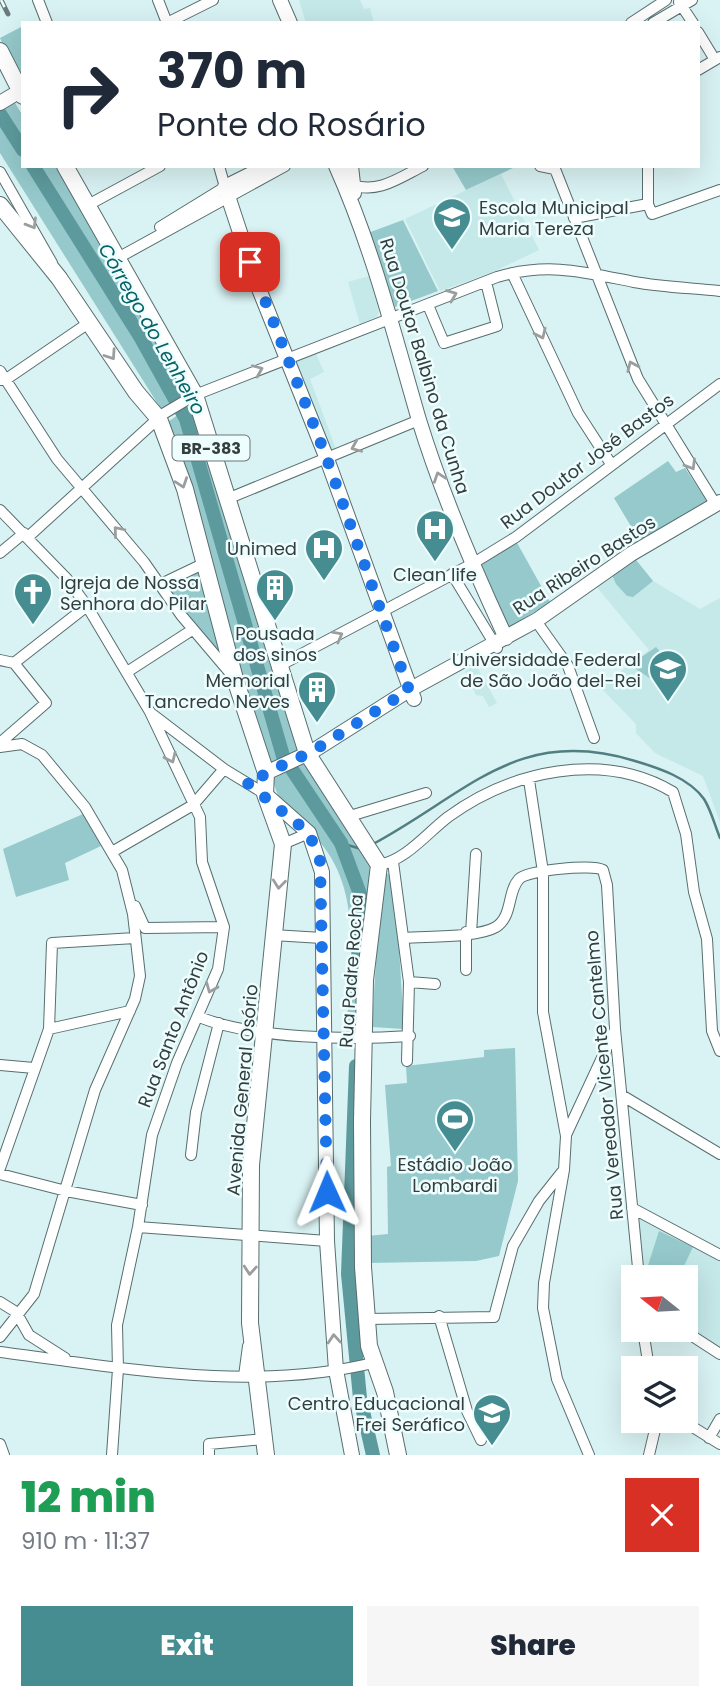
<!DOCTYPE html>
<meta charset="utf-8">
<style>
body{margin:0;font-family:Poppins,sans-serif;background:#f6f6f7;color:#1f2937;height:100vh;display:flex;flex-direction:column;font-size:26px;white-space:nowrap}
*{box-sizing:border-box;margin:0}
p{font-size:23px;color:#747a83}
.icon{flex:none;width:38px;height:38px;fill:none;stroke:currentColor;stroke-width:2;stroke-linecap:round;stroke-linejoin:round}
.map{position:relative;height:1455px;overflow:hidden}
.drawer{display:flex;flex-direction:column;background:#fff;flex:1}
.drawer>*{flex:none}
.guide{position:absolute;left:21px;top:21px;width:679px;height:147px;border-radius:0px;box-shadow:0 7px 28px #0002;background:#fff;color:#1f2937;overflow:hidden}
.needle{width:46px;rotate:288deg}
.controls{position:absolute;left:621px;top:1265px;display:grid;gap:14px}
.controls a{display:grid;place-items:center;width:77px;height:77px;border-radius:0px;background:#fff;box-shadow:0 7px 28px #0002;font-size:35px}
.pin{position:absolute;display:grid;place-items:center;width:60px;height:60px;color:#fff;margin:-30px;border-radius:14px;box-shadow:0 4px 10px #0006}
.me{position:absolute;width:77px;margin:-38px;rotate:359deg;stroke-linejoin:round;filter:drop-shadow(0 0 5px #0008)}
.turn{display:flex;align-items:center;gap:24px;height:147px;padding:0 21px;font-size:32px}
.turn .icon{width:91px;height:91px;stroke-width:2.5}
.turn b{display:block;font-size:49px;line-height:60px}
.round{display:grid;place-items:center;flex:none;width:74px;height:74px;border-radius:0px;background:#f6f6f7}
.headline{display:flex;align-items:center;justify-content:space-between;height:119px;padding:0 21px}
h1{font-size:42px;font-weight:800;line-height:52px;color:#1e9e55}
.button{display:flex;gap:14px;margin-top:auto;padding:14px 21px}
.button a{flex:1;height:80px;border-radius:0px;background:#458d90;color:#fff;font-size:28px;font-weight:800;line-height:80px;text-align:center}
.button a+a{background:#f6f6f7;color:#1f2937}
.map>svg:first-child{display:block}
.built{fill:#c5e8e9}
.green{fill:#95c9cb}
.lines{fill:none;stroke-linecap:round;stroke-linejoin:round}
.stream{stroke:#517e80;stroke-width:2.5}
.river{stroke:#5d9a9d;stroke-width:14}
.minor-casing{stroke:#586e6f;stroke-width:12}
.major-casing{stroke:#586e6f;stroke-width:16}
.highway-casing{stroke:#586e6f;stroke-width:18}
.minor{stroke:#fff;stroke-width:10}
.major{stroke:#fff;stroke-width:14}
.highway{stroke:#fff;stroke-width:16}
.rail-casing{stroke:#6b7a7a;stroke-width:5}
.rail{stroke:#eefdfe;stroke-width:2.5;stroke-dasharray:8;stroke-linecap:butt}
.oneway{stroke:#9a9e9e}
.route{stroke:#1a73e8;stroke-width:12;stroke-dasharray:0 21.6}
.labels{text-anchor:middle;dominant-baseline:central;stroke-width:5;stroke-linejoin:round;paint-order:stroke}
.shield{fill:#eefdfe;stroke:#6c7778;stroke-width:2}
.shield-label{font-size:16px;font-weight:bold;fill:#343e3e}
.poi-label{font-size:18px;fill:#343e3e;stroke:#eefdfe;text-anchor:end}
.street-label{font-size:18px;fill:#343e3e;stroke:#eefdfe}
.water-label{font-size:19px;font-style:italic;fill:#066265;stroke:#eefdfe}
</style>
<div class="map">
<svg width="720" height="1455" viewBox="0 0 720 1455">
<rect width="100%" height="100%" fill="#d9f2f3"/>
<path class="built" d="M 299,0 L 360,0 L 364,9 L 370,8 L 374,23 L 306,23 Z
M 501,174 L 539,250 L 493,272 L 440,291 L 405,219 Z
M 369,276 L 379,311 L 377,317 L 360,324 L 348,282 Z
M 315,352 L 324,372 L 310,379 L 336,449 L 325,453 L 292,361 Z
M 632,555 L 653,581 L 700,609 L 720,598 L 720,822 L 703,776 L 655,753 L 636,733 L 636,724 L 600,687 L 649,650 L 595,585 Z
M 476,665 L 497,703 L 489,707 L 483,696 L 476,695 L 465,671 Z
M 637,1215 L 720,1261 L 720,1346 L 686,1326 L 686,1278 L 641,1277 Z"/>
<path class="green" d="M 23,26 L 23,87 L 22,87 L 0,38 Z
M 15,103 L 23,116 L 23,166 L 55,166 L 189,391 L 161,409 L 0,153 L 0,112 Z
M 452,166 L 511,166 L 513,168 L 466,190 Z
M 403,220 L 438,291 L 395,307 L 368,233 Z
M 193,404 L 300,752 L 269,769 L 168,422 Z
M 668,461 L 676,472 L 685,468 L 707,501 L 641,543 L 614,498 Z
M 516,541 L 550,602 L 507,629 L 477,565 Z
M 632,555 L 653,581 L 633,597 L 627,596 L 616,584 L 610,570 Z
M 200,567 L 230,669 L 162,586 Z
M 656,647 L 671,664 L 657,683 L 630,665 Z
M 305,762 L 370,864 L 362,1034 L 346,1033 C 350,973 363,897 323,846 C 305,823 278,810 273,779 Z
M 83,814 L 101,846 L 65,863 L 69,880 L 16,897 L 3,849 Z
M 391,872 L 398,931 L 404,1029 L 372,1027 L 381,878 Z
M 515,1048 L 518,1181 L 499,1256 L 476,1261 L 368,1263 L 367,1236 L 388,1234 L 387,1167 L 391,1166 L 385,1085 L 407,1083 L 406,1066 L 484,1057 L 484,1050 Z
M 659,1231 L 693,1247 L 683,1268 L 676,1265 L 670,1277 L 644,1278 Z"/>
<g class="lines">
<path class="stream" d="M 341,843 L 361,849
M 373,844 C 468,793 518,725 635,761 C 659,768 689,778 704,799 C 711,810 715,826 720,838"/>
<path class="river" d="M 0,114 L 23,150
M 33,166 L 141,338 L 186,419 L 283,756 L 341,843 L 360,894 L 358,983
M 356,1066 L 348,1274 L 360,1398 L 373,1455"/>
<defs>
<path id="minor" d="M 38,0 L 47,23
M 158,0 L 167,23
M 679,2 L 693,23
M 167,23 L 213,0
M 631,23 L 666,0
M 653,23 L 692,0
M 698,32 L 715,60
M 698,70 L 720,57
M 540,166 L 555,169
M 648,166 L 648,204 L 652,214 L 720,190
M 555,169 L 638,379 L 716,505
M 0,172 L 52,263
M 350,184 C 377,195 399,178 423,166
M 88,205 L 160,166
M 574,218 L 648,204
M 160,227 L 225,187 L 219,166
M 116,259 L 285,166
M 512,273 L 578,413 L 611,464
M 428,305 L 444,343 L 497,326 L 486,282
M 0,371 L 57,459 L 144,562 L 181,615 L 231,674
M 0,380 L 5,380 L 90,322
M 227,499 L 419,420
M 0,510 L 67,579 L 87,606 L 150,712 L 200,817 L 202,862 L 224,927 L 218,969 L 177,1063 L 152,1135 L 138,1227 L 117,1325 L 118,1369 L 112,1455
M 28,537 L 163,414 L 195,395 L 497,277 C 548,262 584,272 634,282 C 662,287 692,288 720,291
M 0,553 L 24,533
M 452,574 L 497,648
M 159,585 L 205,563
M 536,621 L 568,666 L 594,738
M 0,660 L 14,663
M 14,663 L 87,606
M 277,667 L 472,564 L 516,537 L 720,384
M 127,672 L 192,630
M 152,714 L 224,769 L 265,794
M 0,743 L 46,703 L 14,663
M 0,747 L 22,744 L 42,755 L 85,807 L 122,870 L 133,914 L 140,976 L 135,999 L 95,1090 L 34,1294 L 0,1337
M 529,780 L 543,872 L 543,1012 L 566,1136 L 564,1170 L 544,1283 L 543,1308 L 557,1379 L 589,1455
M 350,816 L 426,793
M 283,844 L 309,833
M 112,852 L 193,805 L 224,769
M 393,862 L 409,982 L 407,1061
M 379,865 C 406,860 426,834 448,817 C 511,771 603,750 673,792 L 686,834 L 694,892 L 707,939 L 712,1031 L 720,1051
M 135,906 L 145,928 L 224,927
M 471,933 L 476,854
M 273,935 L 322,938
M 404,938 C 427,936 477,938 496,927 C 513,916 507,892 519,879 C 527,870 593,864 603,870 L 607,885 L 615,1029 L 639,1278
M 466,970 L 466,932
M 409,982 L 435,984
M 199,1017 C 254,1039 350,1040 410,1036
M 49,1029 L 130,1011
M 0,1065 L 34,1068
M 623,1096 L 720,1154
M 566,1135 L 614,1032
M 191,1155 L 196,1112 L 219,1023
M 0,1168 L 49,1029 L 52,943 L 135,938
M 0,1174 L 66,1191 L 142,1205
M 632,1208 L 720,1255
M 138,1227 L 327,1241
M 0,1302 L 16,1312 L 29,1335 L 65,1358
M 439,1316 L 467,1411 L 481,1440
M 367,1319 L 494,1317 L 513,1246 L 539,1201 L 562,1172
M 643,1330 L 649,1368
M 683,1330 L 720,1354
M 0,1352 C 124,1368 253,1393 377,1362
M 244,1376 L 248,1346
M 683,1421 L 720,1444
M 709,1438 L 720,1419
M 0,1444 L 4,1455
M 209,1455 L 209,1444 L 264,1439
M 649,1455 L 657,1421"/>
<path id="major" d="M 280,0 L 290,23
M 0,103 L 20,91
M 267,166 L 225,187 L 257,284 L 327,459 L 414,699
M 336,166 C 373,249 394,334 419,420 C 442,495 473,567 506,638
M 351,166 L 354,193
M 266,773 L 313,751 L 409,690 L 537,620 L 631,554 L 720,502
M 265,794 L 309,833 L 322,872 L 327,1241 L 336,1370 L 352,1455"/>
<path id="highway" d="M 0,51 L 23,96
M 65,166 L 195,395 L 307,753 L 379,865 L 365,980 L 362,1121 L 363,1267 L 369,1346 L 385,1392 L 398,1455
M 0,205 L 59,278 L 136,392 L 159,419 L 185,489 L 235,679 L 266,773 L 265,794 L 283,844 L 251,1165 L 250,1323 L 266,1455"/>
</defs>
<use href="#minor" class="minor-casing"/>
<use href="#major" class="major-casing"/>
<use href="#highway" class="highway-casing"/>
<use href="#minor" class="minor"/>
<use href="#major" class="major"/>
<use href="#highway" class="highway"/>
<defs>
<path id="rail" d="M 1,0 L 8,14"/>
</defs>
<use href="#rail" class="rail-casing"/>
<use href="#rail" class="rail"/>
</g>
<defs><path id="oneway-chevron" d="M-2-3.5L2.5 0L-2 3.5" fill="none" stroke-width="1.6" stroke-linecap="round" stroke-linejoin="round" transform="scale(1.75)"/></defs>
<g class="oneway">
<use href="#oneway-chevron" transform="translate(32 224) rotate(59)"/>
<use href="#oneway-chevron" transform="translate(452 295) rotate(-21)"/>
<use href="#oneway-chevron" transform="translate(541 334) rotate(65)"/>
<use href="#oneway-chevron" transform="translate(111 355) rotate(56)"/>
<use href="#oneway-chevron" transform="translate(632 366) rotate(-114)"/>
<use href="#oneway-chevron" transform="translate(258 370) rotate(-23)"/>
<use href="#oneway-chevron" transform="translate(356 447) rotate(157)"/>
<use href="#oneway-chevron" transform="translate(691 465) rotate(59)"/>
<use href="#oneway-chevron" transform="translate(439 477) rotate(-109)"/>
<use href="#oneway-chevron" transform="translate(182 483) rotate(71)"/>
<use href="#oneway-chevron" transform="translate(118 531) rotate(-130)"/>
<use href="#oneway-chevron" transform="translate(338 636) rotate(-28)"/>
<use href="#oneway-chevron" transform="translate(171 758) rotate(65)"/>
<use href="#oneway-chevron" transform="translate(279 884) rotate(96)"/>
<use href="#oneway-chevron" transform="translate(211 988) rotate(112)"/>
<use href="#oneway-chevron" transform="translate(250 1270) rotate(94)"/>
<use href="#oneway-chevron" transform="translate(334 1339) rotate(-94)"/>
</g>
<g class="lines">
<path class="route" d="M 250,262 L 327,459 L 409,690 L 313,751 L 266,773 L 256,781 L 246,782 L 309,833 L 320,861 L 327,1192"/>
</g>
<defs>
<symbol id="school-pin" viewBox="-11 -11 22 30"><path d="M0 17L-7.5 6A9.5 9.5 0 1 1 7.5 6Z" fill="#458d90" stroke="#eefdfe"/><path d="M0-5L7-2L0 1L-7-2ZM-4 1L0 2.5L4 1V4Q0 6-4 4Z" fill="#fff"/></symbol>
<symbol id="hospital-pin" viewBox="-11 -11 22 30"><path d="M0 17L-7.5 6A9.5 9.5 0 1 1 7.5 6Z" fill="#458d90" stroke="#eefdfe"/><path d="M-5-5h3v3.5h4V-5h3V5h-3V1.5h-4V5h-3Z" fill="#fff"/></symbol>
<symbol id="building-pin" viewBox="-11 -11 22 30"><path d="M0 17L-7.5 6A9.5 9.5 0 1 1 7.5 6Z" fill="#458d90" stroke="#eefdfe"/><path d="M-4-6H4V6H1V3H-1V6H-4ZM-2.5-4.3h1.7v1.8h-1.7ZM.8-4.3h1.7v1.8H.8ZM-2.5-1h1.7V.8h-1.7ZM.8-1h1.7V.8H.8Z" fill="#fff"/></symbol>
<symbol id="church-pin" viewBox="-11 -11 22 30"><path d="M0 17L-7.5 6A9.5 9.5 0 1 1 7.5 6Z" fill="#458d90" stroke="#eefdfe"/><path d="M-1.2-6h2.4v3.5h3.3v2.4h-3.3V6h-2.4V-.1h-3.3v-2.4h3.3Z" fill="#fff"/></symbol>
<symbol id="university-pin" viewBox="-11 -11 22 30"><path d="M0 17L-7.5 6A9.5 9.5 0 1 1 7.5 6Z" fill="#458d90" stroke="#eefdfe"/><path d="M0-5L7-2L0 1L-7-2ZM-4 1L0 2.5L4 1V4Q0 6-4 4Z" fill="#fff"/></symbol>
<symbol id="stadium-pin" viewBox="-11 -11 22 30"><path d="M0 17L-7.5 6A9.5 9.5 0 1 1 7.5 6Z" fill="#458d90" stroke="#eefdfe"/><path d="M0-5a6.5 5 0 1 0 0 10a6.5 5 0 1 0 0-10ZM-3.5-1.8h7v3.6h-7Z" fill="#fff"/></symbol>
</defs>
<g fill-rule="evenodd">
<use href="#school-pin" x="430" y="195" width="44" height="60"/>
<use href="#hospital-pin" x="413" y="507" width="44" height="60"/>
<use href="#hospital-pin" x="302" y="526" width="44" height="60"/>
<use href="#building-pin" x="253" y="566" width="44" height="60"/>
<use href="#church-pin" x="11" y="570" width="44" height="60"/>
<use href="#university-pin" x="646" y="647" width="44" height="60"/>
<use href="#building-pin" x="295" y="668" width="44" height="60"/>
<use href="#stadium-pin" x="433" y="1097" width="44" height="60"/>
<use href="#school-pin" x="470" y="1391" width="44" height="60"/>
</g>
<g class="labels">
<rect class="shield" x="172.5" y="435.5" width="77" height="25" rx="5"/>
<g class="shield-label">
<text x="211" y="448">BR-383</text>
</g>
<g class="poi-label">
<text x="479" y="207" text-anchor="start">Escola Municipal<tspan x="479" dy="21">Maria Tereza</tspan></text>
<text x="297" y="548">Unimed</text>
<text x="435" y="574" text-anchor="middle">Clean life</text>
<text x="60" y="582" text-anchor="start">Igreja de Nossa<tspan x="60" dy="21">Senhora do Pilar</tspan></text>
<text x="275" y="633" text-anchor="middle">Pousada<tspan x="275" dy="21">dos sinos</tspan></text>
<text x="641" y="659">Universidade Federal<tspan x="641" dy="21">de São João del-Rei</tspan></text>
<text x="290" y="680">Memorial<tspan x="290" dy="21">Tancredo Neves</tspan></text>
<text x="455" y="1164" text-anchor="middle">Estádio João<tspan x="455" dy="21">Lombardi</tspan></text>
<text x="465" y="1403">Centro Educacional<tspan x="465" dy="21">Frei Seráfico</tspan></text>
</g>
<g class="street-label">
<text transform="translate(425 366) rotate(73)">Rua Doutor Balbino da Cunha</text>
<text transform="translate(587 461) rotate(-37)">Rua Doutor José Bastos</text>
<text transform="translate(584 565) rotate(-33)">Rua Ribeiro Bastos</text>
<text transform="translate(351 971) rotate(-86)">Rua Padre Rocha</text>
<text transform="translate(173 1029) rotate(-69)">Rua Santo Antônio</text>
<text transform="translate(604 1075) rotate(-95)">Rua Vereador Vicente Cantelmo</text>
<text transform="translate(242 1090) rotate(-85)">Avenida General Osório</text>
</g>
<g class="water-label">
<text transform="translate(152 329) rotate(60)">Córrego do Lenheiro</text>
</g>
</g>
</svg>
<div class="controls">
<a><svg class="needle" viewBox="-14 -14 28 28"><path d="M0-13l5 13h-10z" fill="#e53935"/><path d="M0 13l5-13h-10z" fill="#747a83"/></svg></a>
<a><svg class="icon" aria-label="layers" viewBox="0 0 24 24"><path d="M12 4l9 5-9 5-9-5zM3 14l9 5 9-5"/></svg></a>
</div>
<div class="pin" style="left:250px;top:262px;background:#d93025"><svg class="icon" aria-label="arrive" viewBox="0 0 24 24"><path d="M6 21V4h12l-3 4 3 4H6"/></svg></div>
<svg class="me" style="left:327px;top:1192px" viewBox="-20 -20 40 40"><path d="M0-17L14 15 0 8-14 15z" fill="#1a73e8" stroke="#fff" stroke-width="4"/></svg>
<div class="guide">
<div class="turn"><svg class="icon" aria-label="right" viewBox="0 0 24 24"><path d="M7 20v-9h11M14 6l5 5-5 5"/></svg><div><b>370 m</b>Ponte do Rosário</div></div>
</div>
</div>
<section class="drawer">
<div class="headline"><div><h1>12 min</h1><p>910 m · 11:37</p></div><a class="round" style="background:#d93025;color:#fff"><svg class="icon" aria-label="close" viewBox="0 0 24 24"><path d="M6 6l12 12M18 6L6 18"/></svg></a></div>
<div class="button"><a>Exit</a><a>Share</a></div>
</section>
